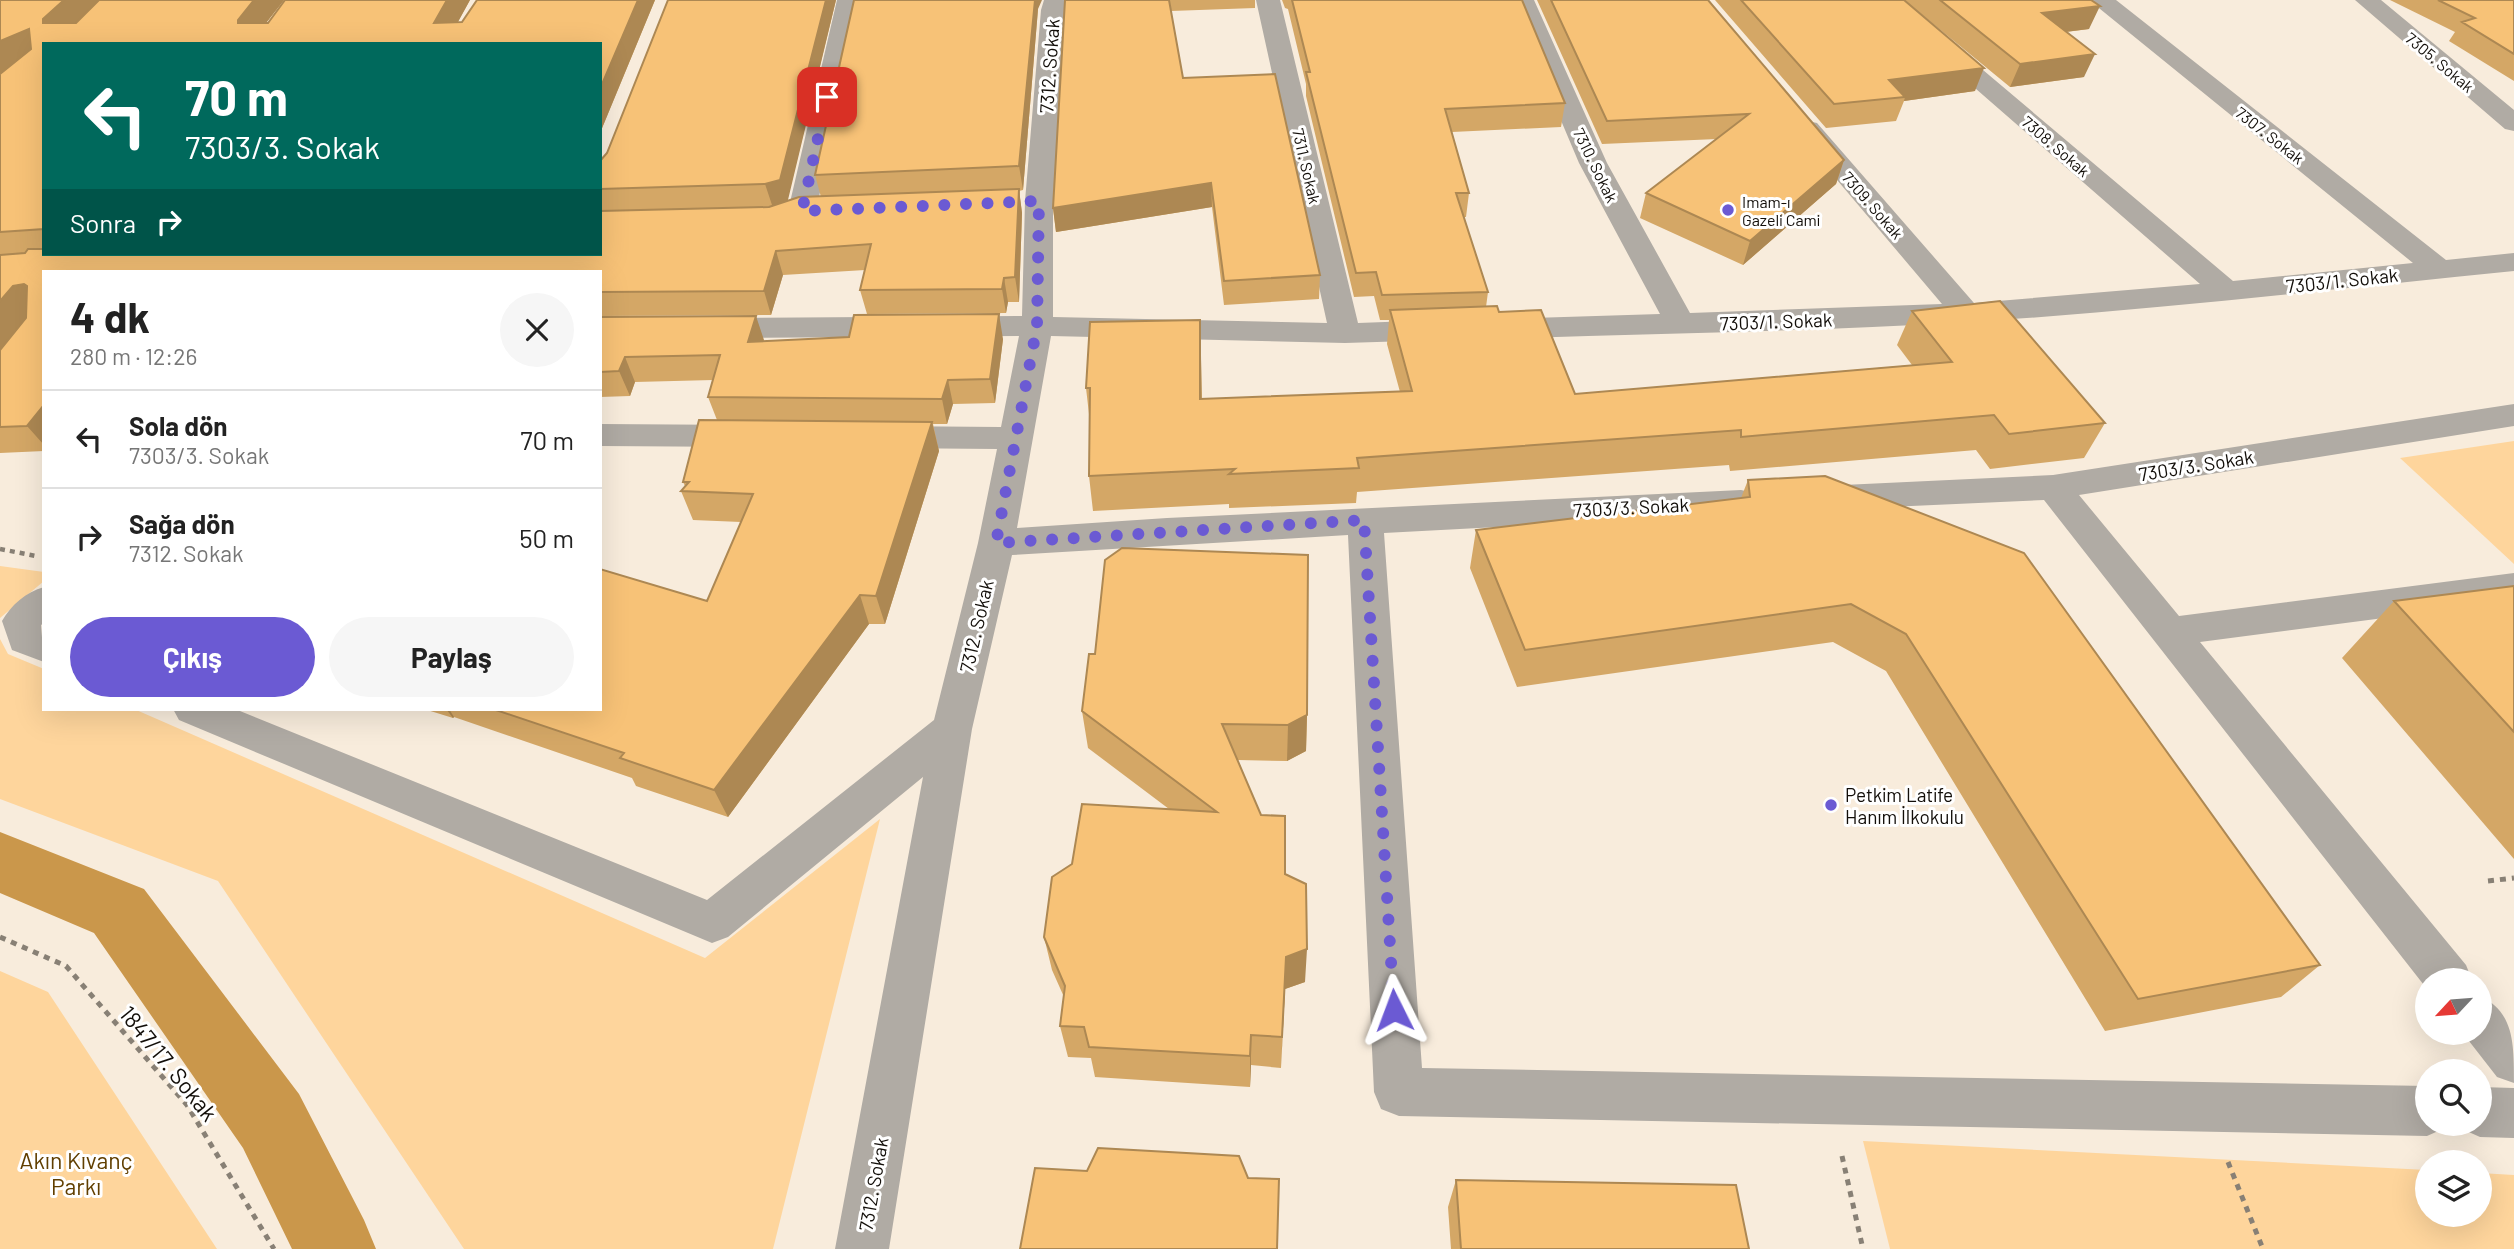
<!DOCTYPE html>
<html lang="tr">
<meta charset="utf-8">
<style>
body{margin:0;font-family:Barlow,sans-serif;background:#f6f6f6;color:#222;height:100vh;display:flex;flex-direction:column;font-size:26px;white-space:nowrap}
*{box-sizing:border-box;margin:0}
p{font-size:23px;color:#767676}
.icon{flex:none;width:38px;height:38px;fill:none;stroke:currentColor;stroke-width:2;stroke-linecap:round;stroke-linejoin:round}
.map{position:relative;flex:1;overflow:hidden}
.panel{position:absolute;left:42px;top:270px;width:560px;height:441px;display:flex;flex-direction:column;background:#fff;border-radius:0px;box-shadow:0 7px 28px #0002}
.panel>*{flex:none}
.top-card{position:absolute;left:42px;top:42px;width:560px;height:214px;border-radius:0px;box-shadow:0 7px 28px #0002;background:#00695c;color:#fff;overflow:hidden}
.needle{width:46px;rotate:244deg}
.fabs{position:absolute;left:2415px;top:968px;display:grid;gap:14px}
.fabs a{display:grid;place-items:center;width:77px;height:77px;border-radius:50%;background:#fff;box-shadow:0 7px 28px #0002;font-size:35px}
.pin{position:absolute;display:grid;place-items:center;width:60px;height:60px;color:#fff;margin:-30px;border-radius:14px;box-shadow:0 4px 10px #0006}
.me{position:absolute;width:77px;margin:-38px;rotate:357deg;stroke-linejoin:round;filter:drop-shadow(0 0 5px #0008)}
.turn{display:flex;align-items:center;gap:24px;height:147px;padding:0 28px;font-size:32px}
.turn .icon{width:91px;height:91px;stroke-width:2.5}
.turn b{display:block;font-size:49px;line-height:60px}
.then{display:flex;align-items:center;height:66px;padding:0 28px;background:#0003;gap:14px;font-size:26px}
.round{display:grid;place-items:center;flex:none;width:74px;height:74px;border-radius:37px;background:#f6f6f6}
.headline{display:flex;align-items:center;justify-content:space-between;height:119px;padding:0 28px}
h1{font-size:42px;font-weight:700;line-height:52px}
.primary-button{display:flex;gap:14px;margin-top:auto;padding:14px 28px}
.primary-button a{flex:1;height:80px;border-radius:42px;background:#6b5ad3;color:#fff;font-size:28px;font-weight:700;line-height:80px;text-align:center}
.primary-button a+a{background:#f6f6f6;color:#222}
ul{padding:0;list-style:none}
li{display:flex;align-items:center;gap:21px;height:98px;padding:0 28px;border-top:2px solid #e0e0e0}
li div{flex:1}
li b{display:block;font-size:26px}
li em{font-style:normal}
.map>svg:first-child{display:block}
.green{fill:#fed59c}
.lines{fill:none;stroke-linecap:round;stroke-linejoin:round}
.canal{fill:#ca974b;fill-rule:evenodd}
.path-far1{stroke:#888075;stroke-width:4.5;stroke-dasharray:5 5;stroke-linecap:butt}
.path{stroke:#888075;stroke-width:5;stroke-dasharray:6 6;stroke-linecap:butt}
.minor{fill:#b0aba4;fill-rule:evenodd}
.wall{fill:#d4a766}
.shaded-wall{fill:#ad8853}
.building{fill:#f7c277;stroke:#ad8853;stroke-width:2}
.route{stroke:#6b5ad3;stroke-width:12;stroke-dasharray:0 21.6}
.poi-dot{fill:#6b5ad3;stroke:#fff;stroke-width:2.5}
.labels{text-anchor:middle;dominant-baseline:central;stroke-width:6;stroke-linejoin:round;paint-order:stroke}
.far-street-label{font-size:16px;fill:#120e09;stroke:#fff}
.far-poi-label{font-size:16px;fill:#120e09;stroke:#fff;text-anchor:start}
.street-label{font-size:19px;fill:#120e09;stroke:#fff}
.poi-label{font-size:19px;fill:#120e09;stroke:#fff;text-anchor:start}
.near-street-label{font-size:23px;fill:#120e09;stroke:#fff}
.near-park-label{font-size:23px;fill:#613f00;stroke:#fff}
</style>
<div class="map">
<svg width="2514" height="1249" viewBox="0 0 2514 1249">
<rect width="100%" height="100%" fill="#f8ecdc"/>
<path class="green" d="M 2514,441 L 2514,564 L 2400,458 Z
M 0,566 L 44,572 L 44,581 L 0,618 Z
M 0,639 L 8,654 L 44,669 L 44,709 L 134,709 L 705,958 L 880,819 L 773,1249 L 464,1249 L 218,881 L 0,799 Z
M 0,971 L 48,992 L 217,1249 L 0,1249 Z
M 1863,1141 L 2427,1170 L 2427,1214 L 2480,1214 L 2480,1173 L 2514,1175 L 2514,1249 L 1890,1249 Z"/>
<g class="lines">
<path class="canal" d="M 0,832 L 144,889 L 299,1094 L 364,1220 L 376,1249 L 292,1249 L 243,1148 L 94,933 L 0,893 Z"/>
<path class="path-far1" d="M 0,549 L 36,556"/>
<path class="path" d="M 2488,881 L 2514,878
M 0,937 L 66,966 L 187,1105 L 274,1249
M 1842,1156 L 1863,1249
M 2228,1162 L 2263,1249"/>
<path class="minor" d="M 837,0 L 861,0 L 816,211 L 812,217 L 802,220 L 792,217 L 788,211 Z
M 1044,0 L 1068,0 L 1065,10 L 1053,201 L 1053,317 L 1327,323 L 1256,0 L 1280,0 L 1358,323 L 1440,320 L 1451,323 L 1456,330 L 1451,337 L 1440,340 L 1345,343 L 1051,336 L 1017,528 L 1167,518 L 1741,490 L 1754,493 L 1759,502 L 1754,511 L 1741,514 L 1384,533 L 1422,1068 L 2427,1086 L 2427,1124 L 2447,1124 L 2445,1128 L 2427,1136 L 1399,1116 L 1381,1109 L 1374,1092 L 1348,535 L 1012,555 L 972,729 L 889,1249 L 835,1249 L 923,777 L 728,937 L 712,943 L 179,720 L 173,709 L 235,709 L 707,900 L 934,720 L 978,543 L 997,449 L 882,448 L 870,445 L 865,437 L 870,429 L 882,426 L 1001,427 L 1019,336 L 709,338 L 698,335 L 693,328 L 698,321 L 709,318 L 1022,316 L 1025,201 L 1041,10 Z
M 1510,0 L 1534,0 L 1607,163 L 1690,313 L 1942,304 L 1799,135 L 1795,129 L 1799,123 L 1808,121 L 1817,123 L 1974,303 L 2200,284 L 1874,0 L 1900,0 L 2233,281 L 2413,263 L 2089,0 L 2116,0 L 2446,260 L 2514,253 L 2514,271 C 2332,289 2150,311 1967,322 C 1810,332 1654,333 1497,339 L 1486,336 L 1481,329 L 1486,322 L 1497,319 L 1660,314 L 1579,163 Z
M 2355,0 L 2381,0 L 2514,110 L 2514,131 L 2505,129 Z
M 2514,404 L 2514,426 L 2079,495 L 2179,616 L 2514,573 L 2514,601 L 2200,642 L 2466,965 L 2472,980 L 2427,980 L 2427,989 L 2044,500 L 1822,510 L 1809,507 L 1804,498 L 1809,489 L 1822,486 L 2053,475 Z
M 600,424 L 749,425 L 761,428 L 766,436 L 761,444 L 749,447 L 600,446 Z
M 44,587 L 44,623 L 41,625 L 44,662 L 12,650 L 2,621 C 11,605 26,592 44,587 Z
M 2480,996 C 2514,1012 2514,1043 2514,1083 L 2497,1077 L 2462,1032 L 2480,1032 Z
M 2480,1087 L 2514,1088 L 2514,1138 L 2480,1137 L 2462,1129 L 2460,1124 L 2480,1124 Z"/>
</g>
<path class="wall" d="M 0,0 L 284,0 L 266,23 L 470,0 L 457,23 L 462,22 L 477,0 L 655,0 L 600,133 L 44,44 L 44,254 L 600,254 L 600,161 L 607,153 L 668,0 L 836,0 L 787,201 L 821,197 L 815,175 L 1038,9 L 1023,190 L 1019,191 L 1022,213 L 1019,302 L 1008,302 L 1006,313 L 867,314 L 860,290 L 865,270 L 783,275 L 771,315 L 600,316 L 600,271 L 44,271 L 44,451 L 0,453 Z
M 1065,0 L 1255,0 L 1255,8 L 1171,11 L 1183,78 L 1320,275 L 1319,299 L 1224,305 L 1212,207 L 1056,232 L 1053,208 Z
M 1282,0 L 1522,0 L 1565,103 L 1561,127 L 1452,132 L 1469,193 L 1466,217 L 1464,217 L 1488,292 L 1486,307 L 1499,312 L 1575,394 L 1912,365 L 1897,345 L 1912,311 L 2105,423 L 2084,458 L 1990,469 L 1976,450 L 1730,471 L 1729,465 L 1357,492 L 1356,503 L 1229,508 L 1229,504 L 1093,511 L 1089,476 L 1089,414 L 1086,388 L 1200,320 L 1202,399 L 1400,392 L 1387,344 L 1389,320 L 1380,320 L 1374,296 L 1354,297 L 1306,96 L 1306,84 L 1288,9 L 1285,8 Z
M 1537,0 L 1708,0 L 1844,160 L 1836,184 L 1743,265 L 1640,218 L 1646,193 L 1717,139 L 1602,144 Z
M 1715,0 L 1904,0 L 1975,91 L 1904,101 L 1896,121 L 1826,128 Z
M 1904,0 L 2091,0 L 2089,29 L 2066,32 L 2084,77 L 2010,87 Z
M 2390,0 L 2514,0 L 2514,81 L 2449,41 L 2455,32 Z
M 600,317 L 764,341 L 1003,339 L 995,403 L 953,404 L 947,424 L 933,424 L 939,451 L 885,624 L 869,624 L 728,817 L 636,786 L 632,778 L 454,717 L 453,718 L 424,709 L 600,709 L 707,601 L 741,522 L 693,520 L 681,491 L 685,486 L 683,482 L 717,420 L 708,397 L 713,380 L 635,382 L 630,396 L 600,397 Z
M 1748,480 L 2320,965 L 2281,997 L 2105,1031 L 1886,671 L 1833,642 L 1517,687 L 1470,568 L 1476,530 L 1741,498 Z
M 2514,586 L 2514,859 L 2342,658 L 2394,601 Z
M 1095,654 L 1307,715 L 1306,751 L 1287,761 L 1238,760 L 1285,874 L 1305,982 L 1285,989 L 1281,1068 L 1251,1065 L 1250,1087 L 1095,1077 L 1091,1058 L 1068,1057 L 1060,1026 L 1064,997 L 1052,970 L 1044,937 L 1169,809 L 1088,748 L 1082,711 Z
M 1456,1180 L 1749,1249 L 1451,1249 L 1448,1207 Z"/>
<path class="shaded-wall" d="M 64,0 L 102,0 L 58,42 L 43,23 L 43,19 Z
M 254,0 L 284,0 L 251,42 L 238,23 L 238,20 Z
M 447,0 L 470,0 L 446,44 L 434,23 Z
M 638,0 L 655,0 L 600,133 L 600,89 Z
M 826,0 L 836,0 L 787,204 L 773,208 L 765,184 Z
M 1035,0 L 1042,0 L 1038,9 L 1023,190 L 1019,166 Z
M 2100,6 L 2089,29 L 2032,36 L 2042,13 Z
M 29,29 L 44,50 L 0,78 L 0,41 Z
M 2095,54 L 2084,77 L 2010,87 L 2020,64 Z
M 1984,68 L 1975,91 L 1904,101 L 1905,97 L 1889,80 Z
M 1844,160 L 1836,184 L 1743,265 L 1750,241 Z
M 1211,183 L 1212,207 L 1056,232 L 1053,208 Z
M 1019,189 L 1022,213 L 1019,302 L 1015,277 Z
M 776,251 L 783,275 L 771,315 L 764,291 Z
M 1004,278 L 1008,302 L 1006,313 L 1002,289 Z
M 24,284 L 44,308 L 0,350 L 0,301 L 13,286 Z
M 999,314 L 1003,339 L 995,403 L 990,379 Z
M 756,316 L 764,340 L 756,367 L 748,342 Z
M 1200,320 L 1201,355 L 1202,434 L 1200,399 Z
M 625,357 L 635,382 L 630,396 L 619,371 Z
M 948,380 L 953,404 L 947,424 L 942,399 Z
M 44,405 L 44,445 L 27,426 Z
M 932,422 L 939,451 L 885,624 L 876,596 Z
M 860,595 L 869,624 L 728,817 L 714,790 Z
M 446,709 L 449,709 L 454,717 L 453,718 Z
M 1307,715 L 1306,751 L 1287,761 L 1288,725 Z
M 1307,949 L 1305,982 L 1285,989 L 1281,1068 L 1286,957 Z
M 1251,1035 L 1251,1065 L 1250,1087 L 1250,1056 Z"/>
<path class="building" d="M 0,0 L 64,0 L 43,19 L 43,23 L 76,23 L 99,0 L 254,0 L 238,20 L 238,23 L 268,23 L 285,0 L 447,0 L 434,23 L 462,22 L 477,0 L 638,0 L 600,89 L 600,44 L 44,44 L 44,229 L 0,232 L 0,74 L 31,49 L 29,29 L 0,41 Z
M 668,0 L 826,0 L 780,180 L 765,184 L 600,189 L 600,161 L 607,153 Z
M 854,0 L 1035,0 L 1019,166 L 815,175 Z
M 1065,0 L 1169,0 L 1183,78 L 1275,74 L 1320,275 L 1224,281 L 1211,183 L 1053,208 Z
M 1292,0 L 1522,0 L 1565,103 L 1445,109 L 1469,193 L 1456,193 L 1488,292 L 1382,295 L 1376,272 L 1356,273 L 1306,72 L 1310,72 Z
M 1551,0 L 1708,0 L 1844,160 L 1750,241 L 1646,193 L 1749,114 L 1607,121 Z
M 1741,0 L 1904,0 L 1984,68 L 1889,80 L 1905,97 L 1834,104 Z
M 1940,0 L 2091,0 L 2100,6 L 2042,13 L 2095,54 L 2020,64 Z
M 2438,0 L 2514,0 L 2514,54 L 2462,22 L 2475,18 Z
M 1019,189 L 1015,277 L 1004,278 L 1002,289 L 860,290 L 871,244 L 776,251 L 764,291 L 600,292 L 600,271 L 44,271 L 44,405 L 27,426 L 0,427 L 0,350 L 26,318 L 27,286 L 24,284 L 13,286 L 0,301 L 0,255 L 25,253 L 28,249 L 44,249 L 44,254 L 600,254 L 600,211 L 769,207 L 799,197 Z
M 2000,301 L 2105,423 L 2009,434 L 1994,415 L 1741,437 L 1741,430 L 1357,458 L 1359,468 L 1229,474 L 1235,469 L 1089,476 L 1090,388 L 1086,388 L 1090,322 L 1200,320 L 1200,399 L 1412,391 L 1390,310 L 1497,306 L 1499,312 L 1541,310 L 1575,394 L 1952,362 L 1912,311 Z
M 999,314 L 990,379 L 948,380 L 942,399 L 708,397 L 720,355 L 625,357 L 619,371 L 600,372 L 600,317 L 756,316 L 748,342 L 849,337 L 854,315 Z
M 699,420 L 932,422 L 876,596 L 860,595 L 714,790 L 620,758 L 624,753 L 493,709 L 600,709 L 600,569 L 707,601 L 753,494 L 681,491 L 689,482 L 683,482 Z
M 1825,476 L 2024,553 L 2320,965 L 2138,999 L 1906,634 L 1851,604 L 1525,650 L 1476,530 L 1750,497 L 1748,480 Z
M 1122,548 L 1308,555 L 1307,715 L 1288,725 L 1222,724 L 1261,815 L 1285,816 L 1285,874 L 1306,884 L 1307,949 L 1286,957 L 1282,1037 L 1251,1035 L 1250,1056 L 1089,1047 L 1084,1027 L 1060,1026 L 1065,986 L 1044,937 L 1052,877 L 1072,864 L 1082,804 L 1217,812 L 1082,711 L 1089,654 L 1095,654 L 1105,560 Z
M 2514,586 L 2514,732 L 2394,601 Z
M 1098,1148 L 1239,1156 L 1248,1178 L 1279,1179 L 1277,1249 L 1020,1249 L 1035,1168 L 1087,1171 Z
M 1456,1180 L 1736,1185 L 1749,1249 L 1461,1249 Z"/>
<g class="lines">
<path class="route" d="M 827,97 L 802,211 L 1039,201 L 1037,326 L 996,543 L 1364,520 L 1394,1010"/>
</g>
<g class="poi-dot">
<circle cx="1728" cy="210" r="7"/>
<circle cx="1831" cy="805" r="7"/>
</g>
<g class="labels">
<g class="far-street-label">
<text transform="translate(2440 62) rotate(40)">7305. Sokak</text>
<text transform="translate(2270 135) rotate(38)">7307. Sokak</text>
<text transform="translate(2056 146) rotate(41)">7308. Sokak</text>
<text transform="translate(1596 165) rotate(64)">7310. Sokak</text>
<text transform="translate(1307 166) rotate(77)">7311. Sokak</text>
<text transform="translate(1873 205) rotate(49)">7309. Sokak</text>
</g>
<g class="far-poi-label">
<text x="1742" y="201">Imam-ı<tspan x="1742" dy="18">Gazeli Cami</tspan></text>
</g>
<g class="street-label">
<text transform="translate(1049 66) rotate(-86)">7312. Sokak</text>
<text transform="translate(2342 280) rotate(-6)">7303/1. Sokak</text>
<text transform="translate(1776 321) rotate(-2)">7303/1. Sokak</text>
<text transform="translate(2196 465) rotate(-9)">7303/3. Sokak</text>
<text transform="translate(1631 507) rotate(-3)">7303/3. Sokak</text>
<text transform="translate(976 626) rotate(-77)">7312. Sokak</text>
<text transform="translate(873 1184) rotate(-80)">7312. Sokak</text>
</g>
<g class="poi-label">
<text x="1845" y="794">Petkim Latife<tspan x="1845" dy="22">Hanım İlkokulu</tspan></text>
</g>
<g class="near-street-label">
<text transform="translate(169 1063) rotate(51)">1847/17. Sokak</text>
</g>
<g class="near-park-label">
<text x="76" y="1160">Akın Kıvanç<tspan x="76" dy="26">Parkı</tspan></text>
</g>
</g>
</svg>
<div class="fabs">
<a><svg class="needle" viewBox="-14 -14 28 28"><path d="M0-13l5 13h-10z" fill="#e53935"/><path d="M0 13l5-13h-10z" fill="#767676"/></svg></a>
<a><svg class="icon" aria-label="search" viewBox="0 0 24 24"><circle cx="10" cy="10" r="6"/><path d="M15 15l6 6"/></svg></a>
<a><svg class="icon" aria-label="layers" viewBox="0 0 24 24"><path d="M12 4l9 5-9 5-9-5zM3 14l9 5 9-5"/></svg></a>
</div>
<div class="pin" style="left:827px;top:97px;background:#d93025"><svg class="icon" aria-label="arrive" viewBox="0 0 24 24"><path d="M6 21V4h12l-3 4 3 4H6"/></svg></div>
<svg class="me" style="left:1394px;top:1010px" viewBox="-20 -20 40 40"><path d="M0-17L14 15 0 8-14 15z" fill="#6b5ad3" stroke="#fff" stroke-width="4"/></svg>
<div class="top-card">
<div class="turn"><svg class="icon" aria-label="left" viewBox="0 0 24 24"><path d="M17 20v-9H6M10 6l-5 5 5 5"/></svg><div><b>70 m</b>7303/3. Sokak</div></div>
<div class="then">Sonra<svg class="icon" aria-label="right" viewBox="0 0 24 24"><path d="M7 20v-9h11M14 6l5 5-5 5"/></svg></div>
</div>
<section class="panel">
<div class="headline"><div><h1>4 dk</h1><p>280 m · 12:26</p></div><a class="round"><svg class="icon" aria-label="close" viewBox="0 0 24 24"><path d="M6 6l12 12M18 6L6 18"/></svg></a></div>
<ul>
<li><svg class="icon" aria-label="left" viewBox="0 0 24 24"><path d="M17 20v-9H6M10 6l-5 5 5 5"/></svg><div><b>Sola dön</b><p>7303/3. Sokak</p></div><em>70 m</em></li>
<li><svg class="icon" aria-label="right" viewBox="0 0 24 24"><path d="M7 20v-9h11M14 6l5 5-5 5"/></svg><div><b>Sağa dön</b><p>7312. Sokak</p></div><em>50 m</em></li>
</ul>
<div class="primary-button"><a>Çıkış</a><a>Paylaş</a></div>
</section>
</div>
